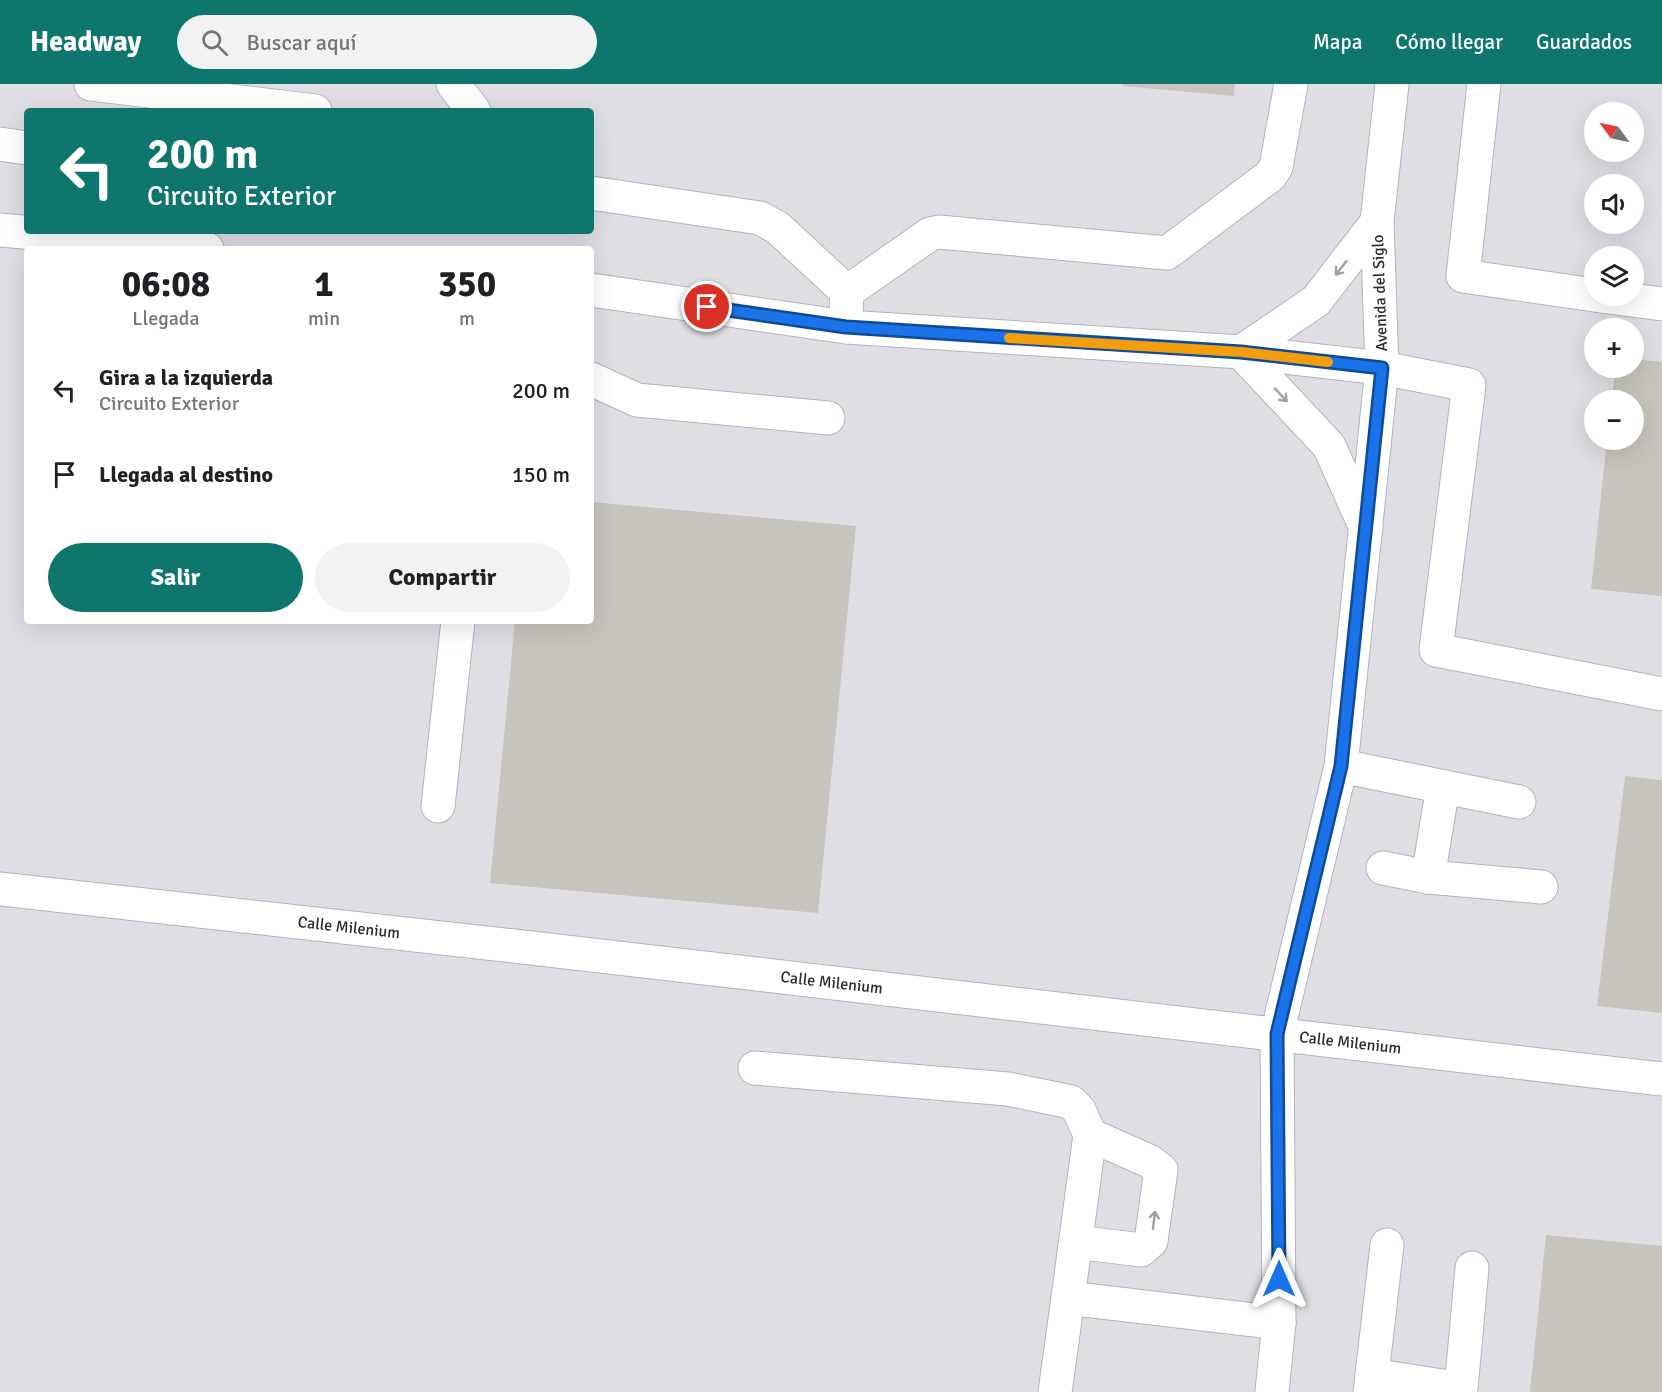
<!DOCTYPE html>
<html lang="es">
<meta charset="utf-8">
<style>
body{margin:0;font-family:Signika,sans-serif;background:#f2f2f2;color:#202124;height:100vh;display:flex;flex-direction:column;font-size:22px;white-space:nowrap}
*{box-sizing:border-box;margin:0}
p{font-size:20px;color:#757577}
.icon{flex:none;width:33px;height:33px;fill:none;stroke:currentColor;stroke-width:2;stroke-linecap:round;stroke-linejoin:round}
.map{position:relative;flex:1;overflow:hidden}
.drawer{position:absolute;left:24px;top:162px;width:570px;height:378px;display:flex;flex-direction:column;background:#fff;border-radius:6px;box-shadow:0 6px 24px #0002}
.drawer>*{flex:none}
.hud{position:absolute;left:24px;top:24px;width:570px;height:126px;border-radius:6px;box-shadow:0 6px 24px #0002;background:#0f766e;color:#fff;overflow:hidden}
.needle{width:39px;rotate:303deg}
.buttons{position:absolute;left:1584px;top:18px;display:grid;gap:12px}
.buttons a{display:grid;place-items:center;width:60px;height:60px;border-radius:50%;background:#fff;box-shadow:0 6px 24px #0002;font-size:30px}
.pin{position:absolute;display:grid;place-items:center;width:51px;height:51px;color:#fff;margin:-26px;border:3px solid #fff;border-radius:50%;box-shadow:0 2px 6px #0007}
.me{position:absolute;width:66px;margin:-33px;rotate:0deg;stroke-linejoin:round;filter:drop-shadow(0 0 4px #0008)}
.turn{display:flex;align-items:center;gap:21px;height:126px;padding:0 24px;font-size:27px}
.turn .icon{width:78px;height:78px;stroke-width:2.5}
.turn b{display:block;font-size:42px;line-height:51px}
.eta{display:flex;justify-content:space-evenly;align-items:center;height:102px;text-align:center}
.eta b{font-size:36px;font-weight:700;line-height:42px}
.action{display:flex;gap:12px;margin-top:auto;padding:12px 24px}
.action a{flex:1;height:69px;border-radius:36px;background:#0f766e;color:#fff;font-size:24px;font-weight:700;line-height:69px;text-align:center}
.action a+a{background:#f2f2f2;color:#202124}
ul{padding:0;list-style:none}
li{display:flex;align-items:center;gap:18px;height:84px;padding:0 24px}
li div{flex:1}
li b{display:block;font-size:22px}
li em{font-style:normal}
header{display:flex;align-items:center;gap:36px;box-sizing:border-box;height:84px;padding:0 30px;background:#0f766e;color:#fff}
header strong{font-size:28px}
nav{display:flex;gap:33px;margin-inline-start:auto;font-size:21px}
.search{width:420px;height:54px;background:#f2f2f2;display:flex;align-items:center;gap:15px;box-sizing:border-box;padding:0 21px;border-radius:33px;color:#757577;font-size:22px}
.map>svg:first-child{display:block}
.industrial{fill:#e0dee5;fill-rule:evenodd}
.building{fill:#c7c3bd}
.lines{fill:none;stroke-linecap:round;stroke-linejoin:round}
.minor-casing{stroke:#b1b4bd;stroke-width:35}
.minor{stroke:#fff;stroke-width:33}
.oneway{stroke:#a0a0a0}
.route-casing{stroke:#114b97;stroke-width:15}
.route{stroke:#1a73e8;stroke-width:10}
.slow{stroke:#f59e0b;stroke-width:10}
.labels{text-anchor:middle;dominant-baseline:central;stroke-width:6;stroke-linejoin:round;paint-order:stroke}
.street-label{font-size:16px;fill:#2b2b2b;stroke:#fff}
</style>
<header>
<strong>Headway</strong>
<div class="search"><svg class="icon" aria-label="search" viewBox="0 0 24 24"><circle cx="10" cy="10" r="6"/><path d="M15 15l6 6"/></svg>Buscar aquí</div>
<nav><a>Mapa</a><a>Cómo llegar</a><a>Guardados</a></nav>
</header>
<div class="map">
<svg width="1662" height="1308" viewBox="0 0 1662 1308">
<rect width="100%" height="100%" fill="#ece6de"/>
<path class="industrial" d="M 0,0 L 1662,0 L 1662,1308 L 0,1308 ZM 27,27 L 591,27 L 591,147 L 27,147 ZM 1594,28 L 1634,28 L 1634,68 L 1594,68 ZM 1594,100 L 1634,100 L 1634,140 L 1594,140 ZM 27,165 L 591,165 L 591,537 L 27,537 ZM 1594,172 L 1634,172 L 1634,212 L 1594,212 ZM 1594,244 L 1634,244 L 1634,284 L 1594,284 ZM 1594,316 L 1634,316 L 1634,356 L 1594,356 Z"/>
<path class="building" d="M 1123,0 L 1235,0 L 1234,12 L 1123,2 Z
M 1634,275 L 1662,278 L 1662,512 L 1591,505 L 1607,356 L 1634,356 L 1634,316 L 1612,316 L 1615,284 L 1634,284 Z
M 591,418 L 856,442 L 818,829 L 490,799 L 515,537 L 591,537 Z
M 1625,692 L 1662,696 L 1662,929 L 1597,922 Z
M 1546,1151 L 1662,1162 L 1662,1308 L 1530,1308 Z"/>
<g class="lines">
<defs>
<g id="minor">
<path d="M 91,0 L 315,27"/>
<path d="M 453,0 L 474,27"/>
<path d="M 1484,0 L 1463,192 L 1594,211"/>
<path d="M 0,60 L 27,64"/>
<path d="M 591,109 L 760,134 L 778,144 L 847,208 L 846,230"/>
<path d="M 0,146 L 207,165"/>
<path d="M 591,206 L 846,243 L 1241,268 L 1382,284 L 1469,301 L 1436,566 L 1662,610"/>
<path d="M 847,208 L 930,150 L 939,148 L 1167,169 L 1270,92 L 1276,83 L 1291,0"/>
<path d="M 1600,212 L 1662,220"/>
<path d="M 591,295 L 637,316 L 828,334"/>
<path d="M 1366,444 L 1329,362 L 1241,268 L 1316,217 L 1377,138"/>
<path d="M 1341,682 L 1519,718"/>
<path d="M 1443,703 L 1428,793 L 1541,803"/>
<path d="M 438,722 L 458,537"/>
<path d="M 1383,784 L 1428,793"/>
<path id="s1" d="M 0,805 L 514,862 L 1662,995"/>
<path d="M 755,984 L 1008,1005 L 1071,1018 L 1079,1026 L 1090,1051 L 1068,1214"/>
<path d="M 1076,1158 L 1141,1166 L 1151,1157 L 1161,1086 L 1149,1077 L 1090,1051"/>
<path d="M 1372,1291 L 1461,1305 L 1472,1184"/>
<path d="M 1055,1308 L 1068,1214 L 1279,1239"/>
<path d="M 1272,1308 L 1279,1239 L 1277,950 L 1341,682 L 1382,284 L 1377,138 L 1392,0"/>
<path d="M 1370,1308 L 1387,1161"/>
</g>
</defs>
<use href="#minor" class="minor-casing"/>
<use href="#minor" class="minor"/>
</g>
<defs><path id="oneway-shaft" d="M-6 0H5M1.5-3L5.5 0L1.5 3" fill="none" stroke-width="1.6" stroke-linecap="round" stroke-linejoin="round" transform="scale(1.5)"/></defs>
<g class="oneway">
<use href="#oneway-shaft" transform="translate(1341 184) rotate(128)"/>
<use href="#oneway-shaft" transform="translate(1281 311) rotate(47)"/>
<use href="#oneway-shaft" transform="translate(1154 1136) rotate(-83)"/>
</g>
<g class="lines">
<defs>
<path id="route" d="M 707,223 L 846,243 L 1241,268 L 1382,284 L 1341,682 L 1277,950 L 1279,1195"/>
</defs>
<use href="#route" class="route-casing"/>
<use href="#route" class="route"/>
<path class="slow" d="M 1009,254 L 1241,268 L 1328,278"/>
</g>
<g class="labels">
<g class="street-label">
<text transform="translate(1380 209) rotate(-92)">Avenida del Siglo</text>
<text stroke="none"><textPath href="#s1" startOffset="351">Calle Milenium</textPath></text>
<text stroke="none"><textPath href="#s1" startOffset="837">Calle Milenium</textPath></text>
<text stroke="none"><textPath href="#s1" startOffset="1359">Calle Milenium</textPath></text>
</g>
</g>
</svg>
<div class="buttons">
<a><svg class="needle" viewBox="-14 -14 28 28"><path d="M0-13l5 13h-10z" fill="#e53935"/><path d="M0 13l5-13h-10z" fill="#757577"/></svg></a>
<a><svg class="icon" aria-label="sound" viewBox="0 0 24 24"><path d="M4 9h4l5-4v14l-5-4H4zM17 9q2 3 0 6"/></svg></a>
<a><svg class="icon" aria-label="layers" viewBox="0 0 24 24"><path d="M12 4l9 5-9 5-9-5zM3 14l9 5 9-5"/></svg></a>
<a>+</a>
<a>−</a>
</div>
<div class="pin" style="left:707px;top:223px;background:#d93025"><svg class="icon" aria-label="arrive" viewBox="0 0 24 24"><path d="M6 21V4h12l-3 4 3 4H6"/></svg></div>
<svg class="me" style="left:1279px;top:1195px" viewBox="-20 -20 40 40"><path d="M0-17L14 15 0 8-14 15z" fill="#1a73e8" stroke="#fff" stroke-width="4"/></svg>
<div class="hud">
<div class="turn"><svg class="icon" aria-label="left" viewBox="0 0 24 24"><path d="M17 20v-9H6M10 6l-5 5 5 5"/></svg><div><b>200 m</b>Circuito Exterior</div></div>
</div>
<section class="drawer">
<div class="eta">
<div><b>06:08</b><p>Llegada</p></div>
<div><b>1</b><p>min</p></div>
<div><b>350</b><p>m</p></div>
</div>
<ul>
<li><svg class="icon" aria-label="left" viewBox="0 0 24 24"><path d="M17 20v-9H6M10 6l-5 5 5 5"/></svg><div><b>Gira a la izquierda</b><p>Circuito Exterior</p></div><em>200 m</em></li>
<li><svg class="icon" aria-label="arrive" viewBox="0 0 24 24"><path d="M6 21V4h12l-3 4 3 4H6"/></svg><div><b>Llegada al destino</b></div><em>150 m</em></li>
</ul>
<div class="action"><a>Salir</a><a>Compartir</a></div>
</section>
</div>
